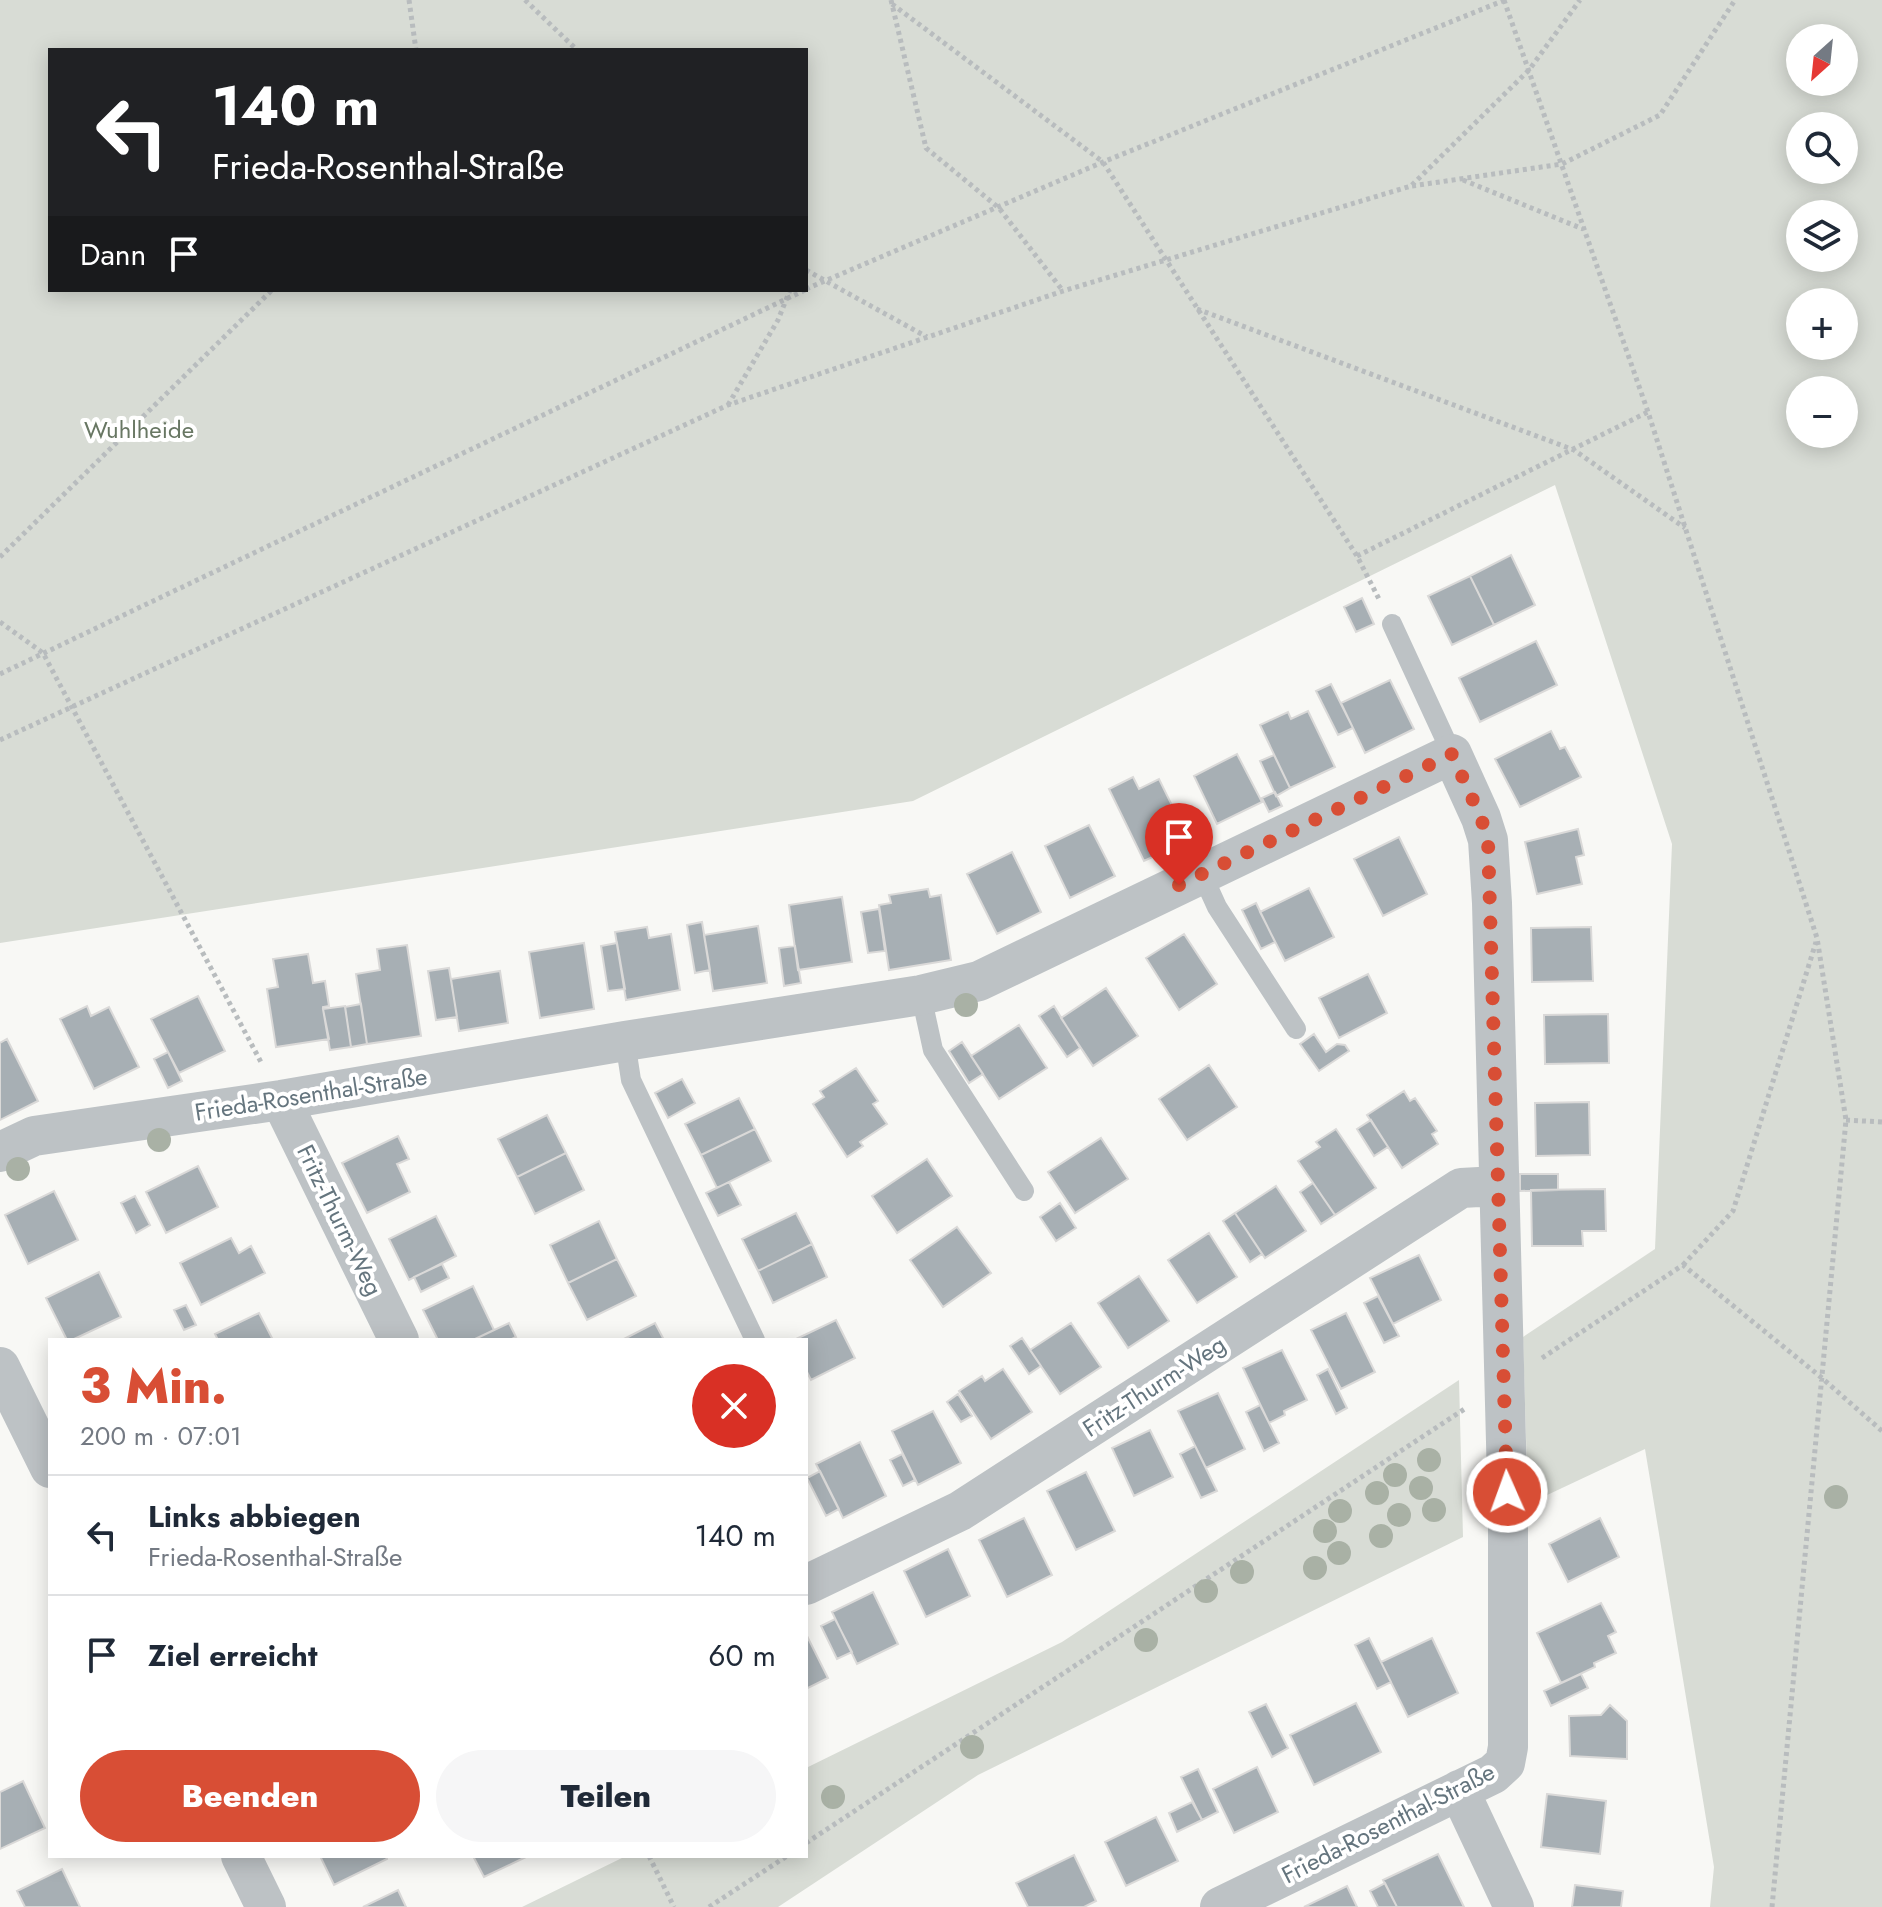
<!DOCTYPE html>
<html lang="de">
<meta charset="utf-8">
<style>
body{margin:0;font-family:Jost,sans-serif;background:#f6f6f7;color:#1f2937;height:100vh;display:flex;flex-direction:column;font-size:30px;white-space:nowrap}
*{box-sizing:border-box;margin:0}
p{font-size:26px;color:#747a83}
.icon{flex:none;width:44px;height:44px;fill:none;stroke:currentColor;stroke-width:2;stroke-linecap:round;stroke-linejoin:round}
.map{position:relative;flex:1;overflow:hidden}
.details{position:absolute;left:48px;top:1338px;width:760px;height:520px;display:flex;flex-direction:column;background:#fff;border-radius:0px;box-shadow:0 4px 20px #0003}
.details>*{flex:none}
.top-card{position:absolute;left:48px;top:48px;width:760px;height:244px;border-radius:0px;box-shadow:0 4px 20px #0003;background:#202124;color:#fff;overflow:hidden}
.needle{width:52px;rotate:207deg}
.controls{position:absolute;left:1786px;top:24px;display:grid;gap:16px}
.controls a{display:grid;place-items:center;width:72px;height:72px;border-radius:50%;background:#fff;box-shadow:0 4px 20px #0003;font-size:40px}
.pin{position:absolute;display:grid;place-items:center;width:68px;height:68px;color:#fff;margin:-82px -34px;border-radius:50% 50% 50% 0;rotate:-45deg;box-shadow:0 0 8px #0007}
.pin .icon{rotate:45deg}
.me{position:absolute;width:88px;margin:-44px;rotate:358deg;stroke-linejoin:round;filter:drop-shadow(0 0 6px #0008)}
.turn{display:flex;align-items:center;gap:28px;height:168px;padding:0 32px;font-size:36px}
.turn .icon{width:104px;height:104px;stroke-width:2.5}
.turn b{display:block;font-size:56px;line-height:68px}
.then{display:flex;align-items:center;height:76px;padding:0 32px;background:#0003;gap:16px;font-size:30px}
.round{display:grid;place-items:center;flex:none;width:84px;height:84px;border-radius:42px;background:#f6f6f7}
.summary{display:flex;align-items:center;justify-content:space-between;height:136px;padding:0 32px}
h1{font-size:48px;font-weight:800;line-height:60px;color:#d84e35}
.button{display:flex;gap:16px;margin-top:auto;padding:16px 32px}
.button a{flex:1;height:92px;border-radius:48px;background:#d84e35;color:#fff;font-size:32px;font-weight:800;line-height:92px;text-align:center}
.button a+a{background:#f6f6f7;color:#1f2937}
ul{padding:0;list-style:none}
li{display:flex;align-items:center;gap:24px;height:120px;padding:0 32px;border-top:2px solid #e0e1e3}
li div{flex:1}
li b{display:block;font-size:30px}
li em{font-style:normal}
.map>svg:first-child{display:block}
.green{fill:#d8dcd5;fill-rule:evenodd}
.building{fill:#a7afb4;stroke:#dad9d8;stroke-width:2}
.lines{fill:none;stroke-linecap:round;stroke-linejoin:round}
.path{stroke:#b8bcbe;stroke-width:5;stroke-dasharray:4 4;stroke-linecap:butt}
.lane{stroke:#bdc2c5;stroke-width:20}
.street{stroke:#bdc2c5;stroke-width:40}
.tree{fill:#a9b1a5}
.route{stroke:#d84e35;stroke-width:14;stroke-dasharray:0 25.2}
.labels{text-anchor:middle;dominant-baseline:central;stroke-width:8;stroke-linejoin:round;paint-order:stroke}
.park-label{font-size:24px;fill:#687763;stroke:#fff}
.street-label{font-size:24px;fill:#65757e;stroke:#fff}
</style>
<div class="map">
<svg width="1882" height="1907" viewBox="0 0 1882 1907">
<rect width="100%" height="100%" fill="#f8f8f5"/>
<path class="green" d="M 0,0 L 1882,0 L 1882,1907 L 1710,1907 L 1714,1867 L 1645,1449 L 1528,1504 L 1523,1337 L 1655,1249 L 1672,844 L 1555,485 L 913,801 L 0,943 ZM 1800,38 L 1844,38 L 1844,82 L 1800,82 ZM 50,50 L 806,50 L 806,290 L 50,290 ZM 1800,126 L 1844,126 L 1844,170 L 1800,170 ZM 1800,214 L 1844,214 L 1844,258 L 1800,258 ZM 1800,302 L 1844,302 L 1844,346 L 1800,346 ZM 1800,390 L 1844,390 L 1844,434 L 1800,434 Z
M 1459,1380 L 1463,1537 L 978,1775 L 778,1907 L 522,1907 L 626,1856 L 806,1856 L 806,1768 L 1062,1642 Z"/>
<path class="building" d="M 1511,555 L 1535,605 L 1494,625 L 1470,576 Z
M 1470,576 L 1494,625 L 1452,645 L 1428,596 Z
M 1362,598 L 1374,624 L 1356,632 L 1344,607 Z
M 1536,641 L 1557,685 L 1480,722 L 1459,678 Z
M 1390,680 L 1414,729 L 1365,753 L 1341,703 Z
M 1331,684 L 1353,728 L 1338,735 L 1316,691 Z
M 1308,711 L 1335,767 L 1290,788 L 1260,725 L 1288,712 L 1291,719 Z
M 1551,731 L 1560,749 L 1565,747 L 1581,777 L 1520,807 L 1495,759 Z
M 1237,754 L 1262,802 L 1217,824 L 1194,776 Z
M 1274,755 L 1290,788 L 1276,796 L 1260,761 Z
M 1133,777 L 1139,789 L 1159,779 L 1189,840 L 1144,861 L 1109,789 Z
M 1275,792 L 1282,806 L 1269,812 L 1262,798 Z
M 1089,825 L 1115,876 L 1070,898 L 1045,846 Z
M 1201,829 L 1207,843 L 1198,847 L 1191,833 Z
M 1578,829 L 1584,855 L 1576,857 L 1582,884 L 1537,894 L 1525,842 Z
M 1399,837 L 1427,894 L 1383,916 L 1354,859 Z
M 1012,852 L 1041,912 L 997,934 L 967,874 Z
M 1309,888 L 1334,937 L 1285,961 L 1260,912 Z
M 928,889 L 930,897 L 941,895 L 951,960 L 889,970 L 879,905 L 891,903 L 889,895 Z
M 842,897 L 852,962 L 798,970 L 789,905 Z
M 1256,903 L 1275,942 L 1261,949 L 1242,910 Z
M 879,909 L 885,951 L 868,953 L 861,912 Z
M 702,922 L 710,970 L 695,973 L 687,925 Z
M 758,926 L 767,983 L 713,991 L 704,935 Z
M 647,927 L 649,938 L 671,934 L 680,990 L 626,1000 L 615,932 Z
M 1591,927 L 1593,981 L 1532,982 L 1531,928 Z
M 1184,934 L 1217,984 L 1179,1010 L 1146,958 Z
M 584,943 L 594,1009 L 540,1018 L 529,952 Z
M 617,943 L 625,989 L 608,991 L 601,946 Z
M 407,945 L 421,1036 L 367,1044 L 356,974 L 380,970 L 377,949 Z
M 795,946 L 801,983 L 784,986 L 779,948 Z
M 308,954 L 313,983 L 325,981 L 329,1006 L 323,1007 L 323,1009 L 329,1039 L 276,1047 L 267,989 L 278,987 L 273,959 Z
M 449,968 L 457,1017 L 436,1020 L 428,971 Z
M 500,971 L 508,1023 L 459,1031 L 451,979 Z
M 1368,974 L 1387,1013 L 1339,1038 L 1319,998 Z
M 1106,988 L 1138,1036 L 1093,1066 L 1061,1018 Z
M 198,996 L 225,1051 L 179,1073 L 151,1019 Z
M 361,1004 L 367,1044 L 351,1047 L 345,1007 Z
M 87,1006 L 91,1016 L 109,1007 L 139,1067 L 94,1089 L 60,1019 Z
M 345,1006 L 351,1047 L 330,1050 L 323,1009 Z
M 1054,1006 L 1080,1048 L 1067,1057 L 1039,1016 Z
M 1608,1014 L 1609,1063 L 1545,1064 L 1544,1015 Z
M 1019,1025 L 1047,1068 L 999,1099 L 971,1056 Z
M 1314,1034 L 1326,1052 L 1337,1044 L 1345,1045 L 1349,1051 L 1319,1071 L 1300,1044 Z
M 7,1039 L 38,1101 L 0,1120 L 0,1043 Z
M 962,1042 L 983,1074 L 969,1083 L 949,1051 Z
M 168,1052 L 182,1081 L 168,1088 L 154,1059 Z
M 1209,1065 L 1237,1107 L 1187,1140 L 1159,1099 Z
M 856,1068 L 878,1101 L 873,1104 L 887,1124 L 860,1142 L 863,1146 L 847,1157 L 813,1104 L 824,1097 L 820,1091 Z
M 682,1079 L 695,1103 L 668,1118 L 655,1093 Z
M 1404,1091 L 1410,1101 L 1415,1098 L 1437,1131 L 1432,1134 L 1438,1144 L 1402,1168 L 1367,1115 Z
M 739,1098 L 755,1129 L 701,1155 L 685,1124 Z
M 1589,1102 L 1590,1155 L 1536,1156 L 1535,1103 Z
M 547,1115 L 566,1153 L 517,1177 L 498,1139 Z
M 1371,1120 L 1388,1147 L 1374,1156 L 1357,1129 Z
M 755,1129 L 771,1161 L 717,1188 L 701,1155 Z
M 1336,1129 L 1376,1188 L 1335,1215 L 1298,1161 L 1320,1147 L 1316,1142 Z
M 398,1136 L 409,1159 L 397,1164 L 410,1192 L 367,1213 L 342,1163 Z
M 1101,1138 L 1128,1179 L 1075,1213 L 1048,1172 Z
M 566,1153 L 584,1190 L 535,1214 L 517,1177 Z
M 927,1159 L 952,1196 L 897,1233 L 872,1196 Z
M 198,1166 L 218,1207 L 166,1233 L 146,1192 Z
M 1520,1174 L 1558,1174 L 1558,1190 L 1520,1191 Z
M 729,1182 L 741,1205 L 718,1216 L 706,1193 Z
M 1313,1183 L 1335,1215 L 1321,1224 L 1300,1192 Z
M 1276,1186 L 1306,1231 L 1265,1258 L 1235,1213 Z
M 1605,1189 L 1606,1231 L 1582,1231 L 1583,1246 L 1532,1246 L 1531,1190 Z
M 54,1191 L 78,1240 L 28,1264 L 5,1215 Z
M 135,1196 L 150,1225 L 136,1233 L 121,1203 Z
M 1060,1203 L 1076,1228 L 1056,1241 L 1040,1217 Z
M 796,1213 L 812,1244 L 758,1271 L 742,1239 Z
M 1235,1213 L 1262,1254 L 1250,1262 L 1223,1221 Z
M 436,1216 L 456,1256 L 409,1280 L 389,1239 Z
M 599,1221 L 617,1259 L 568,1283 L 550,1245 Z
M 957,1227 L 991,1273 L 943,1307 L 910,1260 Z
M 1209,1233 L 1237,1277 L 1197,1303 L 1168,1260 Z
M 231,1238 L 239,1253 L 251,1246 L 265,1273 L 201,1305 L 180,1263 Z
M 812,1244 L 827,1277 L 773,1303 L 758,1271 Z
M 1419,1255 L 1441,1300 L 1393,1324 L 1370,1278 Z
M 617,1259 L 636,1296 L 587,1320 L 568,1283 Z
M 442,1264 L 449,1278 L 421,1292 L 414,1277 Z
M 99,1272 L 121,1317 L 72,1340 L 67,1340 L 46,1298 Z
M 1139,1276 L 1169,1321 L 1128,1348 L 1098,1303 Z
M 473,1286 L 494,1330 L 473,1340 L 438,1340 L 423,1310 Z
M 1378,1296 L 1399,1336 L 1384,1343 L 1364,1303 Z
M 186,1305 L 196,1325 L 184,1330 L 174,1310 Z
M 259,1313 L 273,1340 L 218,1340 L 215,1334 Z
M 1346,1313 L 1375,1372 L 1341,1389 L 1311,1330 Z
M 836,1320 L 855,1358 L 811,1380 L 806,1370 L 806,1340 L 794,1340 Z
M 509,1323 L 516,1337 L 510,1340 L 473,1340 Z
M 655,1323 L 664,1340 L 622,1340 Z
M 1071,1323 L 1101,1367 L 1060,1394 L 1030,1350 Z
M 1022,1338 L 1041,1366 L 1029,1374 L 1010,1346 Z
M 1282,1350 L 1307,1400 L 1284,1411 L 1285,1415 L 1269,1423 L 1243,1368 Z
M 1003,1369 L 1032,1412 L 991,1439 L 959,1391 L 982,1376 L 985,1381 Z
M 1328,1369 L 1347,1408 L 1336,1414 L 1317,1375 Z
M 1218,1393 L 1245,1449 L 1206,1468 L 1178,1411 Z
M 958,1394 L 972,1416 L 961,1422 L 947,1402 Z
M 1260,1405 L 1279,1443 L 1264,1451 L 1246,1412 Z
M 933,1411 L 961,1463 L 918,1485 L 892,1431 Z
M 1150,1430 L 1173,1477 L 1134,1496 L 1112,1448 Z
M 860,1442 L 886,1496 L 843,1518 L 816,1464 Z
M 1195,1446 L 1217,1491 L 1201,1498 L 1180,1454 Z
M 902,1454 L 915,1480 L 903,1486 L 890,1460 Z
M 820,1471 L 839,1509 L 826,1516 L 807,1478 Z
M 1086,1472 L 1115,1531 L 1076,1550 L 1047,1491 Z
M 1024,1518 L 1052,1575 L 1007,1597 L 979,1540 Z
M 1600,1518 L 1619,1557 L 1568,1582 L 1549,1544 Z
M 948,1549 L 970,1596 L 926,1617 L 904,1571 Z
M 873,1592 L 898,1644 L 857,1664 L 832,1612 Z
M 1601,1603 L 1616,1632 L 1608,1636 L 1616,1653 L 1594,1663 L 1595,1667 L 1561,1683 L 1537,1633 Z
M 835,1619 L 852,1652 L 837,1659 L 821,1626 Z
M 806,1634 L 828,1678 L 806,1689 Z
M 1369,1638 L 1391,1682 L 1377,1689 L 1355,1645 Z
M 1432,1638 L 1458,1693 L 1408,1717 L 1381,1662 Z
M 1581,1674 L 1588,1688 L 1551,1706 L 1544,1691 Z
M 1356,1703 L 1381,1752 L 1314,1785 L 1290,1735 Z
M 1266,1704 L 1288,1748 L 1272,1757 L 1249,1712 Z
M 1610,1705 L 1627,1721 L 1627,1759 L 1570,1756 L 1569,1716 L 1601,1715 Z
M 1257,1767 L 1278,1812 L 1234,1833 L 1213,1789 Z
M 1198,1769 L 1218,1812 L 1202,1820 L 1181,1777 Z
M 23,1781 L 45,1828 L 0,1849 L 0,1792 Z
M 1547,1794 L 1606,1801 L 1600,1854 L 1541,1847 Z
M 1192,1802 L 1202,1820 L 1177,1832 L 1169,1813 Z
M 1156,1817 L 1178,1861 L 1126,1886 L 1105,1842 Z
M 1438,1854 L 1464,1907 L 1397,1907 L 1383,1880 Z
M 1074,1855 L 1096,1901 L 1084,1907 L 1028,1907 L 1016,1883 Z
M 320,1856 L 386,1856 L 387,1859 L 334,1885 Z
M 473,1856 L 528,1856 L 484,1877 Z
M 62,1869 L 80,1907 L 25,1907 L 17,1891 Z
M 1385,1883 L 1397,1907 L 1378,1907 L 1370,1891 Z
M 1575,1885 L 1623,1891 L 1621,1907 L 1572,1907 Z
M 1347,1886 L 1357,1907 L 1304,1907 Z
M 398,1890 L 406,1907 L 363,1907 Z"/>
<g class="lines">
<path class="path" d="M 409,0 L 416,50
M 525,0 L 577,50
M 891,0 L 926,148 L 999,208 L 1063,291
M 1504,0 L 1648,412 L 1817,938 L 1846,1120 L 1772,1907
M 892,4 L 1103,162 L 1357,556 L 1380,601
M 1463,180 L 1583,229
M 1412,186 L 1562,164 L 1660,115 L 1735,0
M 806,270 L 927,337
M 806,289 L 1103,162 L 1505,0
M 1197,309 L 1574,450 L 1685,528
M 728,405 L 778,320 L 790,290
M 1357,556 L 1648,412
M 0,557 L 272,290
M 0,622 L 43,653 L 262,1064
M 0,674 L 805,290
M 0,740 L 728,405 L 1063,291 L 1411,186 L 1529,70 L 1580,0
M 1846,1120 L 1882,1122
M 1683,1265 L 1733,1211 L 1816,942
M 1542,1358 L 1683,1265 L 1822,1378 L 1882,1431
M 806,1843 L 1466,1408
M 649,1856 L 674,1907
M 709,1907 L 787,1856"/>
<path class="lane" d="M 1392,624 L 1452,754
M 1202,874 L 1217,907 L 1296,1029
M 921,995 L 933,1050 L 1024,1191
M 625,1041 L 631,1080 L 755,1340"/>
<path class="street" d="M 281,1100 L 399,1340
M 0,1152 L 34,1136 L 281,1100 L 625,1041 L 921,995 L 979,981 L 1452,754 L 1481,818 L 1488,840 L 1492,903 L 1508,1519 L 1508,1747 L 1505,1763 L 1493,1774 L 1220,1907
M 0,1367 L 50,1468
M 806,1585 L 960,1511 L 1461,1188 L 1498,1186
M 1459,1790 L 1514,1907
M 241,1856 L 266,1907"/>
</g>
<g class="tree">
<circle cx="966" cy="1005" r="12"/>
<circle cx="159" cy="1140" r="12"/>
<circle cx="18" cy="1169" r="12"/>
<circle cx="1429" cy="1460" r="12"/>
<circle cx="1395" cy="1475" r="12"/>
<circle cx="1421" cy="1488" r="12"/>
<circle cx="1377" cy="1493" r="12"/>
<circle cx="1836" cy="1497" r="12"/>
<circle cx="1434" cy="1510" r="12"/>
<circle cx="1340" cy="1511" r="12"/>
<circle cx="1399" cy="1515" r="12"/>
<circle cx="1325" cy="1531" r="12"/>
<circle cx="1381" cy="1536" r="12"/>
<circle cx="1339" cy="1553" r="12"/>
<circle cx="1315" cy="1568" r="12"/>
<circle cx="1242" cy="1572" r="12"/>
<circle cx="1206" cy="1591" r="12"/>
<circle cx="1146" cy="1640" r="12"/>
<circle cx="972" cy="1747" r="12"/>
<circle cx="833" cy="1797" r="12"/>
</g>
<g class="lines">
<path class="route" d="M 1179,885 L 1452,754 L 1481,818 L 1488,840 L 1507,1492"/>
</g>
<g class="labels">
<g class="park-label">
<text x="139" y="429">Wuhlheide</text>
</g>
<g class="street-label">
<text transform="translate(311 1094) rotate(-9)">Frieda-Rosenthal-Straße</text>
<text transform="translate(340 1220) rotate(64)">Fritz-Thurm-Weg</text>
<text transform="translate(1154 1386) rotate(-33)">Fritz-Thurm-Weg</text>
<text transform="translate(1388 1823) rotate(-27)">Frieda-Rosenthal-Straße</text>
</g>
</g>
</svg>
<div class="controls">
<a><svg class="needle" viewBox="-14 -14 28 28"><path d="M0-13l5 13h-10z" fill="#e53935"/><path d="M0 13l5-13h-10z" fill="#747a83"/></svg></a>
<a><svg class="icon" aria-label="search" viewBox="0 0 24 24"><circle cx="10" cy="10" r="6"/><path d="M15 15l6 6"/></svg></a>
<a><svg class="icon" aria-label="layers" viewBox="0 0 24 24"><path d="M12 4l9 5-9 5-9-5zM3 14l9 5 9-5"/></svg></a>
<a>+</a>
<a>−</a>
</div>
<div class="pin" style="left:1179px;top:885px;background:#d93025"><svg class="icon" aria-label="arrive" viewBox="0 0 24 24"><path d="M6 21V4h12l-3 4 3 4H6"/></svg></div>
<svg class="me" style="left:1507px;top:1492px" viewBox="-20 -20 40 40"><circle r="17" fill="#d84e35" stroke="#fff" stroke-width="3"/><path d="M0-11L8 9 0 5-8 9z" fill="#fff"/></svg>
<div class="top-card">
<div class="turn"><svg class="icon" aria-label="left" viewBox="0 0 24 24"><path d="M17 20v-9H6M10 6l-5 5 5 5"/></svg><div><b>140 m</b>Frieda-Rosenthal-Straße</div></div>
<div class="then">Dann<svg class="icon" aria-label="arrive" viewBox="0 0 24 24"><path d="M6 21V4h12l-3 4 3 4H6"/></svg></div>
</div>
<section class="details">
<div class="summary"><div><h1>3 Min.</h1><p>200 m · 07:01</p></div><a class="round" style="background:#d93025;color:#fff"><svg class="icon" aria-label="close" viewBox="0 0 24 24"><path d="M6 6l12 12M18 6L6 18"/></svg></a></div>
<ul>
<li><svg class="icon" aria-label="left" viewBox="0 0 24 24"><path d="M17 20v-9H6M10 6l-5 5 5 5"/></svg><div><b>Links abbiegen</b><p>Frieda-Rosenthal-Straße</p></div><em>140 m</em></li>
<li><svg class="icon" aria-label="arrive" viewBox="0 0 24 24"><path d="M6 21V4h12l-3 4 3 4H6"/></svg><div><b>Ziel erreicht</b></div><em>60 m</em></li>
</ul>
<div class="button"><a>Beenden</a><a>Teilen</a></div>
</section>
</div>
